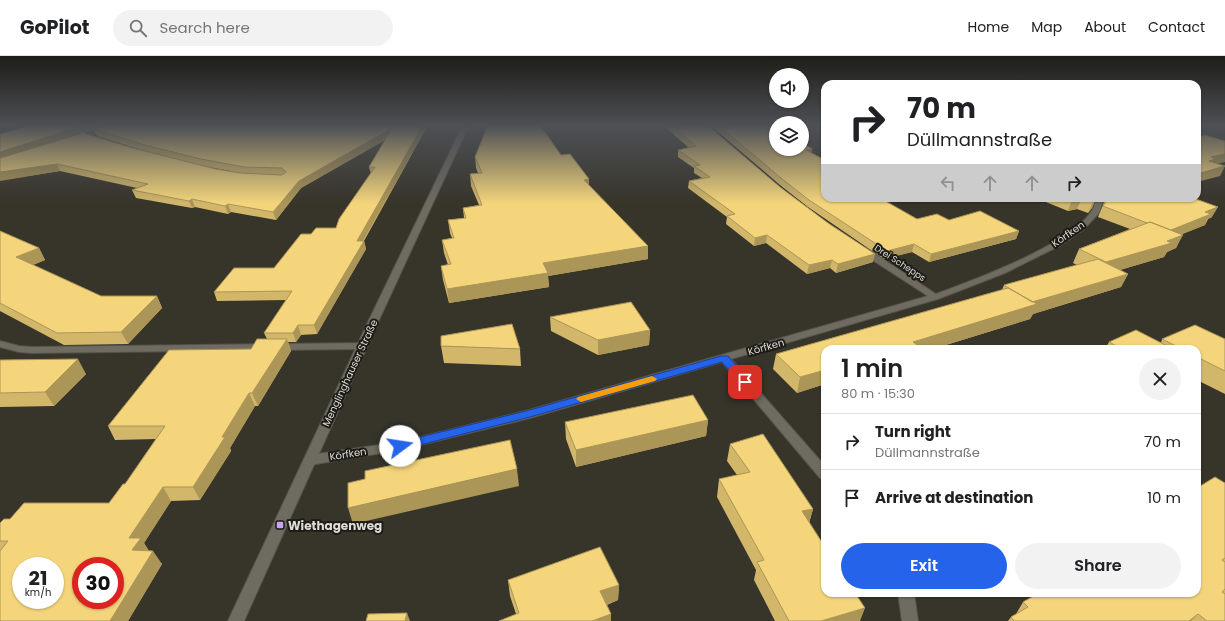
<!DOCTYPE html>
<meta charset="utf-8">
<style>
body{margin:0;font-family:Poppins,sans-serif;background:#f2f2f2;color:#202124;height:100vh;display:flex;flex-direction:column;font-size:15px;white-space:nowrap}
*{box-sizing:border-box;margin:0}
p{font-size:13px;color:#757577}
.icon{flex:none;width:22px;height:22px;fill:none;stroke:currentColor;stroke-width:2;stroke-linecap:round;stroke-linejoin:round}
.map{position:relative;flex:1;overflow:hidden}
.drawer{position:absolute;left:821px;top:289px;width:380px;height:252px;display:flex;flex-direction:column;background:#fff;border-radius:12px;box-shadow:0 1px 3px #0004}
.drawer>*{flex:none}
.top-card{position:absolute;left:821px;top:24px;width:380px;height:122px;border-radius:12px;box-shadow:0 1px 3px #0004;background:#fff;color:#202124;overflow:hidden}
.tools{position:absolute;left:769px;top:12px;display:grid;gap:8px}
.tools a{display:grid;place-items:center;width:40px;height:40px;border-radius:50%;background:#fff;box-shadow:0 1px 3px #0004;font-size:20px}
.speed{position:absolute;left:12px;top:501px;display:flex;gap:8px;font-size:20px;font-weight:700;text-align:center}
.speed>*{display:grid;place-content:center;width:52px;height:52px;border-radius:50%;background:#fff;box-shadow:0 1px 3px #0004;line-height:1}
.speed small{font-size:10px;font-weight:400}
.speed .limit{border:6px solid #d22;background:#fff;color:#111}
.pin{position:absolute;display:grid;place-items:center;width:34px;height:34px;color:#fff;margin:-17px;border-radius:8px;box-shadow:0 2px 6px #0006}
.me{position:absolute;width:44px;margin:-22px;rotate:76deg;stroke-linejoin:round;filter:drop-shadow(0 0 3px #0008)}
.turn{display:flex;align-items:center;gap:14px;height:84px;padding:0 20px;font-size:18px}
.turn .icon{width:52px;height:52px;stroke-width:2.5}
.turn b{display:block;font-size:28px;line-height:34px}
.lanes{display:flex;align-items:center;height:38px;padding:0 20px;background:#0003;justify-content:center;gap:20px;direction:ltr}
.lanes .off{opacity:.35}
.round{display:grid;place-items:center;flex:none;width:42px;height:42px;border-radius:21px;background:#f2f2f2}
.headline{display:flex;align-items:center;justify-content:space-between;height:68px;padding:0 20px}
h1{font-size:24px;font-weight:600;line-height:30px}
.action{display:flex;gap:8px;margin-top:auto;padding:8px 20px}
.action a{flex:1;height:46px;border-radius:24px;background:#2563eb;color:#fff;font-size:16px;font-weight:600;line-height:46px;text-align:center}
.action a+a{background:#f2f2f2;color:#202124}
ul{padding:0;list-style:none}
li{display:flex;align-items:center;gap:12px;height:56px;padding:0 20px;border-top:1px solid #e0e0e0}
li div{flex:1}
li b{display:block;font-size:15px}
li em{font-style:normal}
header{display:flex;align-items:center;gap:24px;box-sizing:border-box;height:56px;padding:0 20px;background:#fff;border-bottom:1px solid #e0e0e0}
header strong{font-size:19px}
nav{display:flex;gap:22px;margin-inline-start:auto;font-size:14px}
.search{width:280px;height:36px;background:#f2f2f2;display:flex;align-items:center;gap:10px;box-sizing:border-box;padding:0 14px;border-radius:22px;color:#757577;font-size:15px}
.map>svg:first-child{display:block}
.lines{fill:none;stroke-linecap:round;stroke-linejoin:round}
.minor-casing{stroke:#545249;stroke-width:2}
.tertiary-casing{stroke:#545249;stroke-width:2}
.minor{fill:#6f6b60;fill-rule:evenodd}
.tertiary{fill:#6f6b60;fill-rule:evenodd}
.wall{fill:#d2b76b;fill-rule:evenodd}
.shaded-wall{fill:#ab9557}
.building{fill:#f4d57c;stroke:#ab9557;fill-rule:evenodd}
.route{fill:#2563eb;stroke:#184099}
.slow{fill:#f59e0b}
.poi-dot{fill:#c3a7f2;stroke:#1d1c17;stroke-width:1.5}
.labels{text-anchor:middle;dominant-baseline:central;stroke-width:4;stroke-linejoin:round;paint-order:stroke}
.far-street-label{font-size:9px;fill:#dedcd6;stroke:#1d1c17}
.street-label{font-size:10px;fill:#dedcd6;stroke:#1d1c17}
.near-poi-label{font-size:12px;font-weight:bold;fill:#dedcd6;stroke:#1d1c17;text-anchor:start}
</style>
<header>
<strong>GoPilot</strong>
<div class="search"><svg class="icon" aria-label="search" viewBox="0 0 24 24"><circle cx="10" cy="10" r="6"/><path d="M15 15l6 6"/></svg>Search here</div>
<nav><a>Home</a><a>Map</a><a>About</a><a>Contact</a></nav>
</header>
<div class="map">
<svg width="1225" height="565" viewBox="0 0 1225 565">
<rect width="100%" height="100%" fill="#37342a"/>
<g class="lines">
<defs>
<path id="minor" d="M 114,69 L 122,69 L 80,84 L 75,83 Z
M 1096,142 L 1104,142 L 1099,157 L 1083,174 L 1061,189 L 1005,217 L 938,243 L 731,303 L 825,410 L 825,424 L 820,422 L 722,306 L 530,362 L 400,394 L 310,409 L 306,407 L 304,404 L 306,401 L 310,399 L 400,386 L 529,354 L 928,240 L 860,196 L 859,194 L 860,192 L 866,192 L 936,238 C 974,224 1069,189 1091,156 C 1094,153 1095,146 1096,142 Z
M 0,285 L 19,290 L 32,291 L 363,287 L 368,290 L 363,293 L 32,297 L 19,296 L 0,291 Z
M 898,537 L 914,537 L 918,565 L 902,565 Z"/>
<path id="tertiary" d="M 463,69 L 469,69 L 379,264 L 244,565 L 228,565 L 369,264 Z"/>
</defs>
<use href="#minor" class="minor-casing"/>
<use href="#tertiary" class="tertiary-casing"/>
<use href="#minor" class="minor"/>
<use href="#tertiary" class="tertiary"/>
</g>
<path class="wall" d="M 31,69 L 428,69 L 364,185 L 366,193 L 317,278 L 301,279 L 296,286 L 288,286 L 291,295 L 258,350 L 255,350 L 230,392 L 231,395 L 200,444 L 171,445 L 144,487 L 149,495 L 162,508 L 128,565 L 0,565 L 0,467 L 10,463 L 109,447 L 125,428 L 156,383 L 115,384 L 108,370 L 251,293 L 267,283 L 264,277 L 286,244 L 217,245 L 214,236 L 274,212 L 311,178 L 336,172 L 371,118 L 369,111 L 385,84 L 301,132 L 276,164 L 231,156 L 228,158 L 195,151 L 192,152 L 136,142 L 132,134 L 137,132 L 60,115 L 2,124 ZM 94,74 L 97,80 L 148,96 L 133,92 L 84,77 ZM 209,111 L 240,117 L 216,113 Z
M 663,69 L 707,69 L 780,131 L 873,206 L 836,217 L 830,212 L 807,218 L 766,187 L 754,190 L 726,168 L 727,161 L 688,132 L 689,125 L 702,122 L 694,117 L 694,112 L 678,101 L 678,94 L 689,92 Z
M 710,69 L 772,69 L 812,93 L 811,97 L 825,142 L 917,163 L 949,164 L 1019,175 L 1016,183 L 929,206 L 912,196 L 884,203 L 808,151 L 780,129 Z
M 561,99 L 589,123 L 589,129 L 648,203 L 548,220 L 549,231 L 449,247 L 443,224 L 441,210 L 448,209 L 444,197 L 442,184 L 452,182 L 450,177 L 448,164 L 464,162 L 463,152 L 479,149 L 471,130 L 470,118 L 478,117 L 476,112 L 475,101 Z
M 1036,142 L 1096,142 L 1092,152 L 1088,157 L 1077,153 L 1068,155 Z
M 1105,142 L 1193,142 L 1212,161 L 1208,163 L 1205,169 L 1182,178 L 1176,192 L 1167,196 L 1164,201 L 1120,214 L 1128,218 L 1121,231 L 1033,258 L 1030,263 L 933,293 L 825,293 L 825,328 L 797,337 L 773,313 L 776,298 L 1002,234 L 1004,229 L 1077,209 L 1073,207 L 1079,193 L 1130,173 L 1098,161 L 1103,149 Z
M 0,175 L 39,192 L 45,204 L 33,209 L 101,240 L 157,240 L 162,252 L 128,288 L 64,289 L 0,255 Z
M 550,261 L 650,274 L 649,289 L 598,299 L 551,275 Z
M 1162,283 L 1225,283 L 1225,338 L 1197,324 L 1197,293 L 1105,293 L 1109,286 L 1161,287 Z
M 441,290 L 520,293 L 521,310 L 444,307 Z
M 0,304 L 86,318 L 54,350 L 0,351 Z
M 708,364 L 706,380 L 576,411 L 566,383 L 565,366 Z
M 730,388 L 813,453 L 809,467 L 860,565 L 775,565 L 754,524 L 756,514 L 717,441 L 719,423 L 737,419 L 727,405 Z
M 1225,427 L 1225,565 L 1008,565 L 1011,561 L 1016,558 L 1023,546 Z
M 508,524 L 619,529 L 618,544 L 607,549 L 611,558 L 611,565 L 499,565 L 516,558 L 510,540 Z"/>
<path class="shaded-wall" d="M 85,69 L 108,69 L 0,104 L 0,96 Z
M 423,69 L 428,69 L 363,185 L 364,185 L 366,193 L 317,278 L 314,269 L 357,185 Z
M 392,72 L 394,79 L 301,132 L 276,164 L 273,156 L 299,125 Z
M 812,93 L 811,99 L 806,94 Z
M 1225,98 L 1225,106 L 1213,109 L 1204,114 L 1211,101 Z
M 57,108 L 60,115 L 0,125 L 0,116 Z
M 1225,110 L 1220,120 L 1197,126 L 1197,118 Z
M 589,123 L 589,135 L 584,124 Z
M 1082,142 L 1077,153 L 1068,155 L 1072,144 Z
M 1096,142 L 1092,152 L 1088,157 L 1093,146 Z
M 192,143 L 195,151 L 192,152 L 189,145 Z
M 228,148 L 231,156 L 228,158 L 225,150 Z
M 1218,151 L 1212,161 L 1208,163 L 1205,169 L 1163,186 L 1169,175 L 1205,156 Z
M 1019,175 L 1016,183 L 929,206 L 931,198 Z
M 767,179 L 766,187 L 754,190 L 755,182 Z
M 1183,179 L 1176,192 L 1167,196 L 1164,201 L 1099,220 L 1106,206 L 1167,185 Z
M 914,188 L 912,196 L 884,203 L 887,195 Z
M 648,190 L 648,203 L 548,220 L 549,231 L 449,247 L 447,233 L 543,207 Z
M 39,192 L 45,204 L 23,213 L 16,201 Z
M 875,198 L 873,206 L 836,217 L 838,208 Z
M 832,204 L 830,212 L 807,218 L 809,209 Z
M 1128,218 L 1121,231 L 1033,258 L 1030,263 L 933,293 L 910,293 L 913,286 L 1032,246 Z
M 157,240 L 162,252 L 128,288 L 121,276 Z
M 298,269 L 301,279 L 296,286 L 293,277 Z
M 650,274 L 649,289 L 598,299 L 598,284 Z
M 287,283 L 291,295 L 258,350 L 252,337 Z
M 78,303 L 86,318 L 54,350 L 45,336 Z
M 825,314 L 825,328 L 797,337 L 800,321 Z
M 249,337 L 255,350 L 230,392 L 231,395 L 200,444 L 193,431 L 222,381 Z
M 708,364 L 706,380 L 576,411 L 576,394 Z
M 517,413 L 519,430 L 353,468 L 348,452 Z
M 163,431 L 171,445 L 144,487 L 149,496 L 132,494 L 129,482 Z
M 813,453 L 808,471 L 802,455 Z
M 153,495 L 162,508 L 128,565 L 110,565 Z
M 619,529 L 618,544 L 600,551 L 600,535 Z
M 865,552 L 860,565 L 821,565 Z
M 407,557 L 410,565 L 405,565 Z
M 611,558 L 611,565 L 592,565 Z
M 1198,558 L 1191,565 L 1189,565 Z"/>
<path class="building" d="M 31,69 L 85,69 L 0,96 L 0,78 Z
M 105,69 L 423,69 L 357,185 L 364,185 L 314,269 L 298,269 L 293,277 L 264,277 L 292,235 L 214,236 L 234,212 L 274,212 L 301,178 L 311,178 L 316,172 L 336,172 L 339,163 L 375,111 L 369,111 L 392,72 L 299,125 L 273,156 L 228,148 L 225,150 L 192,143 L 189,145 L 132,134 L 148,128 L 57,108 L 0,116 L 0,102 L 83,77 L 133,92 L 216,113 L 240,117 L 282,119 L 286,116 L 282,112 L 244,111 L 201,103 L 145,89 L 94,73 Z
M 488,69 L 540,69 L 561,99 L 570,98 L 589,123 L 584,124 L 648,190 L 543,207 L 548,217 L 447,233 L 441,210 L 451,208 L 442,184 L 454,182 L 448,164 L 466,162 L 463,152 L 482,149 L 470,118 L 482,117 L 475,101 Z
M 671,69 L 707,69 L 780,131 L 828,167 L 875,198 L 838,208 L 832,204 L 809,209 L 767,179 L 755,182 L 727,160 L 735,158 L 689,125 L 710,121 L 694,110 L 700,109 L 678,94 L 696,90 Z
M 718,69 L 772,69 L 776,71 L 776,93 L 802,93 L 802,87 L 812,93 L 806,94 L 825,104 L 825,142 L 880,142 L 917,163 L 937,158 L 949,164 L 980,155 L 1019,175 L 931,198 L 914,188 L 887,195 L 809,144 L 781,122 Z
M 1205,79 L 1225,85 L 1225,98 L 1211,101 L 1216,103 L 1209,105 L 1225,110 L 1197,118 L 1197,81 Z
M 1066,142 L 1081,142 L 1072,144 Z
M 1082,142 L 1096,142 L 1093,146 Z
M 1107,142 L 1193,142 L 1218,151 L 1205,156 L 1211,158 L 1171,174 L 1150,166 L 1147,167 L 1103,150 L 1105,147 Z
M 1150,166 L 1183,179 L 1167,185 L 1172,187 L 1106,206 L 1079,193 Z
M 0,175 L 39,192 L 16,201 L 101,240 L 157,240 L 121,276 L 57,277 L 0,247 Z
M 1098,203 L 1128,218 L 1032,246 L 1004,229 Z
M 1008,232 L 1037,248 L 913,286 L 923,293 L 825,293 L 825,314 L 800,321 L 776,298 Z
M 631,246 L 650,274 L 598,284 L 550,261 Z
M 512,268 L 520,293 L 441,290 L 441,280 Z
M 1195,269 L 1225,283 L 1225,315 L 1197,301 L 1197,293 L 1182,293 L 1162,283 Z
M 1136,274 L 1173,293 L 1122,293 L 1109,286 Z
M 257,283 L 287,283 L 252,337 L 249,337 L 222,381 L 225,381 L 193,431 L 163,431 L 129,482 L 141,482 L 132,494 L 153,495 L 110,565 L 0,565 L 0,495 L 8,485 L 0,485 L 0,467 L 4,463 L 10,463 L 24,447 L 109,447 L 123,428 L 125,428 L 165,370 L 108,370 L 169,294 L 251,293 ZM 21,510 L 55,510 L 55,544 L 21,544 ZM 81,510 L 115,510 L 115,544 L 81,544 Z
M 78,303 L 45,336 L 0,337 L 0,304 Z
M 693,339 L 708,364 L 576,394 L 565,366 Z
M 763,378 L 813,453 L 802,455 L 825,491 L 825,537 L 855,537 L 865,552 L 821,565 L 789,565 L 757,506 L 764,504 L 719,423 L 750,416 L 730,388 Z
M 510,384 L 517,413 L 348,452 L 348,427 L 365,423 L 365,415 Z
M 1215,421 L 1225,427 L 1225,502 L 1222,504 L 1225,506 L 1225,533 L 1222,536 L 1225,538 L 1225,565 L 1207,565 L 1198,558 L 1189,565 L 1014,565 L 1011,561 L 1028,551 L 1023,546 L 1039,537 L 1197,537 L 1197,432 Z
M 600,491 L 619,529 L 600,535 L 611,558 L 592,565 L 499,565 L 519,557 L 508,524 Z
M 407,557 L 405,565 L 366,565 L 368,558 Z"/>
<linearGradient id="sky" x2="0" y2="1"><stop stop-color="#1e1d17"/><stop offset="0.47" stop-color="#4d5055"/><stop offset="1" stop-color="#4d5055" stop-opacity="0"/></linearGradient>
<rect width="1225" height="148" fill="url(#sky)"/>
<path class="route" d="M 721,300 L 728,300 L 748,323 L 750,326 L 748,328 L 741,328 L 722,306 L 530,361 L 400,394 L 396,393 L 394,390 L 396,388 L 400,386 L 530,354 Z"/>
<path class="slow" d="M 652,320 L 657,323 L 655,325 L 581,346 L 576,343 L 578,341 Z"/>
<rect class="poi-dot" x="276" y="465" width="8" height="8" rx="2"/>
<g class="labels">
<g class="far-street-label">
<text transform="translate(900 207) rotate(33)">Drei Schepps</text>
</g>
<g class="street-label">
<text transform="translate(1068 178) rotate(-35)">Körfken</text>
<text transform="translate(766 291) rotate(-16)">Körfken</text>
<text transform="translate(350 317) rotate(-65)">Menglinghauser Straße</text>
<text transform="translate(348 398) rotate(-9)">Körfken</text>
</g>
<g class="near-poi-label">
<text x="288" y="469">Wiethagenweg</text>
</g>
</g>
</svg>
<div class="tools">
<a><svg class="icon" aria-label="sound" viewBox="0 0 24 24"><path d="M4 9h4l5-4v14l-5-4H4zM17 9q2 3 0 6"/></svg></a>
<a><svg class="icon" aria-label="layers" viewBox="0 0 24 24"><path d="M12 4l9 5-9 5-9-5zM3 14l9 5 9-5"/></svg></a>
</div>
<div class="speed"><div>21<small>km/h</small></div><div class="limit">30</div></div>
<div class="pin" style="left:745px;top:326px;background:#d93025"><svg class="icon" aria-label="arrive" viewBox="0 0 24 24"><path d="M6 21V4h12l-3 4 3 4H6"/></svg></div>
<svg class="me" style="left:400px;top:390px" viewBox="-20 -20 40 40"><circle r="19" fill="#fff"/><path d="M0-13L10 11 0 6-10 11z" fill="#2563eb"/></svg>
<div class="top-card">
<div class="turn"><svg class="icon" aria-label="right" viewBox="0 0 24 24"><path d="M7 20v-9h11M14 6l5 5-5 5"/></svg><div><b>70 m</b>Düllmannstraße</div></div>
<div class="lanes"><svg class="icon off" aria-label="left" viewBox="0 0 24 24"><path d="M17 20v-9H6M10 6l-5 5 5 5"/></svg><svg class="icon off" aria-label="ahead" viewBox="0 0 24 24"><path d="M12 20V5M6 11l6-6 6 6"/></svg><svg class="icon off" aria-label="ahead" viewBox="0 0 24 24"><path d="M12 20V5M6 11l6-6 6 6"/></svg><svg class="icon" aria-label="right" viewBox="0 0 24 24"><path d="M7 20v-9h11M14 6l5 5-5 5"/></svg></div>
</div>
<section class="drawer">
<div class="headline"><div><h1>1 min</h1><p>80 m · 15:30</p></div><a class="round"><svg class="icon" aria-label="close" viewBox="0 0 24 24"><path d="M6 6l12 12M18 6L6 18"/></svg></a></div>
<ul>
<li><svg class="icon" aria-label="right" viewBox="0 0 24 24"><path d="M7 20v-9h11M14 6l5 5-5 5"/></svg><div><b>Turn right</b><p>Düllmannstraße</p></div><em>70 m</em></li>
<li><svg class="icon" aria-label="arrive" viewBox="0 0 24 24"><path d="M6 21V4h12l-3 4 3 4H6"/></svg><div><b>Arrive at destination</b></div><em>10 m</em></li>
</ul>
<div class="action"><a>Exit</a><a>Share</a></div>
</section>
</div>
